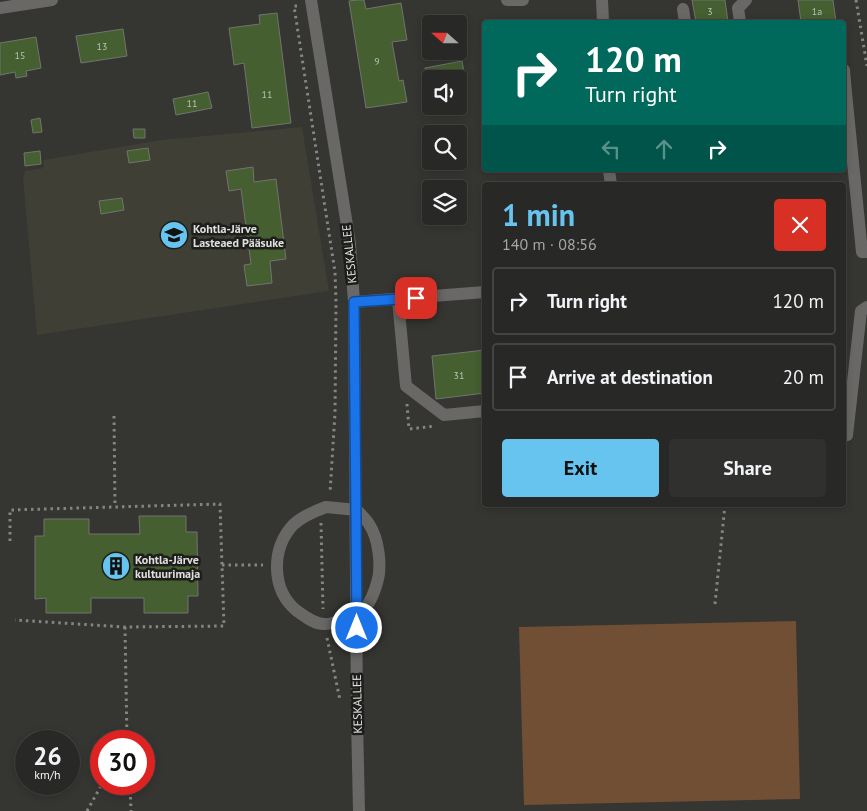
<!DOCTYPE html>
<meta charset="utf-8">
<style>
body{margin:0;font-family:"PT Sans",sans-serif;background:#30302e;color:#f1f3f6;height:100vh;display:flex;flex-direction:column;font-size:19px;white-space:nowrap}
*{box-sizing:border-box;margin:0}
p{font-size:16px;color:#a5a6a7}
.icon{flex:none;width:28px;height:28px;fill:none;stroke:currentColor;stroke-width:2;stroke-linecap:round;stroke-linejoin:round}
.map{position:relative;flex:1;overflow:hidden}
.panel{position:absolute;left:482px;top:182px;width:364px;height:325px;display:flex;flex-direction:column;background:#282826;border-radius:5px;box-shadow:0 2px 8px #0003,0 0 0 1px #444443}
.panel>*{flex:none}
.hud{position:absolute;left:482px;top:20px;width:364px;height:152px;border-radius:5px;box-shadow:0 2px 8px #0003,0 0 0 1px #444443;background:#00695c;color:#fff;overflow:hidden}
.needle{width:32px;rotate:291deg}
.controls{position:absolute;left:422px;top:15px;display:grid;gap:10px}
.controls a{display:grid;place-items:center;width:45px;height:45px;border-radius:5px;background:#282826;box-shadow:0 2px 8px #0003,0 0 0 1px #444443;font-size:25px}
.speed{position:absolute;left:15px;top:730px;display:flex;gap:10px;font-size:25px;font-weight:700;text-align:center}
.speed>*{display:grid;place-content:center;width:65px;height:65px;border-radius:50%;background:#282826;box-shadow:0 2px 8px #0003,0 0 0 1px #444443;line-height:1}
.speed small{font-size:12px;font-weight:400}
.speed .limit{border:8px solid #d22;background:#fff;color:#111}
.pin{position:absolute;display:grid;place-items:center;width:42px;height:42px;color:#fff;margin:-21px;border-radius:10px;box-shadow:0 2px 8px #0006}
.me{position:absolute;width:55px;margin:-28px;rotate:0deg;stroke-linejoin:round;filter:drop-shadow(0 0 4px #0008)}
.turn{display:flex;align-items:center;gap:18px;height:105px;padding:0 20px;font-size:22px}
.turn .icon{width:65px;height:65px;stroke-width:2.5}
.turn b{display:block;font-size:35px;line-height:42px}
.lanes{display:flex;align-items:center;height:48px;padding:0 20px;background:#0003;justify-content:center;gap:25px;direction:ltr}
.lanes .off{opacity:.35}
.round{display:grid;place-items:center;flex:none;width:52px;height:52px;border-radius:5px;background:#30302e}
.summary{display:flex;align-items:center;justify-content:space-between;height:85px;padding:0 20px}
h1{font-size:30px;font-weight:700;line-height:38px;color:#67c4ef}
.button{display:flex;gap:10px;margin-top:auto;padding:10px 20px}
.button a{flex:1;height:58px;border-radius:5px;background:#67c4ef;color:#111;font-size:20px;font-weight:700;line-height:58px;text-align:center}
.button a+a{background:#30302e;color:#f1f3f6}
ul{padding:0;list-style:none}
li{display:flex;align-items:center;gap:15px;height:68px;margin:0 10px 8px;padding:0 10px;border:2px solid #444443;border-radius:5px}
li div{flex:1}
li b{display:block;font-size:19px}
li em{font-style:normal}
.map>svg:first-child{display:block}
.built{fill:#3f3f36}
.green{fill:#714f34}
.building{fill:#455f30;stroke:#727470}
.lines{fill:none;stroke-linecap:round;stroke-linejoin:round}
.path{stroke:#858583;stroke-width:3;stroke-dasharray:2.5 4;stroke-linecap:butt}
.minor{stroke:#696867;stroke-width:12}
.route-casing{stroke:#114b97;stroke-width:12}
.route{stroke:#1a73e8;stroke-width:9}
.labels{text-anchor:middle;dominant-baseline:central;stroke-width:5;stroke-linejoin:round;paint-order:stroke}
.number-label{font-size:10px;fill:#b9c0b2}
.poi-label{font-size:12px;font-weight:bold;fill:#e0e0de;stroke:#1d1d1b;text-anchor:start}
.street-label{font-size:12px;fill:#e0e0de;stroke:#1d1d1b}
</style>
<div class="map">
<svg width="867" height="811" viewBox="0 0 867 811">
<rect width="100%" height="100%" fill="#353532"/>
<path class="built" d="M 302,127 L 329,291 L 37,335 L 23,179 L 25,171 L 44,168 L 43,160 L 161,140 Z"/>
<path class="green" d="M 796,621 L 800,799 L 524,805 L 519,627 Z"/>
<path class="building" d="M 357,0 L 364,0 L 366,9 L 401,3 L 407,40 L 392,42 L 399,81 L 403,80 L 407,102 L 366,108 L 349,1 Z
M 692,0 L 725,0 L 728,22 L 696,22 Z
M 798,0 L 833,0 L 836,22 L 801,22 Z
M 277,13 L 291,123 L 252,128 L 244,63 L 234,65 L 229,28 L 260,24 L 259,15 Z
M 123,29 L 127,56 L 81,63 L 76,36 Z
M 36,37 L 41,68 L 26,71 L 27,76 L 16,78 L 15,72 L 0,75 L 0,43 Z
M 462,61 L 466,83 L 459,84 L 459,79 L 431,79 L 431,90 L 429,90 L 425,68 Z
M 208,92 L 212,108 L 176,115 L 173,99 Z
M 40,118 L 42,132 L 33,133 L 31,120 Z
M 133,129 L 145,129 L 145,138 L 134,138 Z
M 148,148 L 150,160 L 129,163 L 127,151 Z
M 40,151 L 41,164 L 25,166 L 24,153 Z
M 253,167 L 254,182 L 276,179 L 286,259 L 270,261 L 272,283 L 247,286 L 244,265 L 251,264 L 241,189 L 229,191 L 226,171 Z
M 122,198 L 124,210 L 101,214 L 99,201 Z
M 485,350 L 485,393 L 436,399 L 432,356 Z
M 139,516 L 186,516 L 186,532 L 197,532 L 198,596 L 188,596 L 188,613 L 144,613 L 144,598 L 91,598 L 91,613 L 46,613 L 46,598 L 35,599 L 35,536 L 44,536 L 44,519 L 89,519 L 89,534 L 140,534 Z"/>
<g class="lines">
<path class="path" d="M 856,0 L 867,66
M 297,6 L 294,6 L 335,272 L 336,303 L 335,413 L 330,493
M 407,404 L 409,429 L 435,426
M 114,416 L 115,507
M 321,523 L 323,609
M 10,541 L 10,510 L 220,504 L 224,626 L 125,627 L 15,620
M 222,565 L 263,565
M 715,604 L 725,505
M 125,627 L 127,741
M 327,638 L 340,700
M 130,784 L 131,811
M 87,811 L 102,784"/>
<path class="minor" d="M 311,0 L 350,244 L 354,302 L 357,719 L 359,811
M 507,0 L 523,0
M 602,0 L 603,22
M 0,8 L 52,0
M 683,9 L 685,22
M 740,22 L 738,8 L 746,0
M 844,70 L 846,93
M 844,93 L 846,93 L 862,252 L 867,252
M 609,170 L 611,185
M 398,300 L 406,386 L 444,415 L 485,411
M 354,302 L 485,292
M 844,436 L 847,435 L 861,311 L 867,307
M 326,507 L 357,510 C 361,515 366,519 369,524 C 379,539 382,567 377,583 C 371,604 364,614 343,620 C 337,621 330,625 324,624 C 314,624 304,616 297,611 C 271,590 271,549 293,525 C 302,516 315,511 326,507 Z"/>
</g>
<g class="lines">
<defs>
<path id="route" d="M 357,628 L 354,302 L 416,298"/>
</defs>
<use href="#route" class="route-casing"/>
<use href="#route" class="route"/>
</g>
<defs>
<symbol id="school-disc" viewBox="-11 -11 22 22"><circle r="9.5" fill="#67c4ef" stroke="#1d1d1b"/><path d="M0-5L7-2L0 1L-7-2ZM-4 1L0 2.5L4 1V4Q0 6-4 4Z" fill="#111"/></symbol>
<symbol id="building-disc" viewBox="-11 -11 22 22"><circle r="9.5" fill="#67c4ef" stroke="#1d1d1b"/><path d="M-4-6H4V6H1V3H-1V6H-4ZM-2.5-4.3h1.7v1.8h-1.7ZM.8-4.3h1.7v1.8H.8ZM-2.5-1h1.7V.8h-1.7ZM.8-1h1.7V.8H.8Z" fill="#111"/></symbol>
</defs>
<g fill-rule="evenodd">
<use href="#school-disc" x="158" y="219" width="32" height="32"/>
<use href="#building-disc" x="100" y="550" width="32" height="32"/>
</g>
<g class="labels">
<g class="number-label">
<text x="710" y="11">3</text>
<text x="817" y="11">1a</text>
<text x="102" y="46">13</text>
<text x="20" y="55">15</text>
<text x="377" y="61">9</text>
<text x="267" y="94">11</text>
<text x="192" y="103">11</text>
<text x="459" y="375">31</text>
</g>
<g class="poi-label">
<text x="193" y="228">Kohtla-Järve<tspan x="193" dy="14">Lasteaed Pääsuke</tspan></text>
<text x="135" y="559">Kohtla-Järve<tspan x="135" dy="14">kultuurimaja</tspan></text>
</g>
<g class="street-label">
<text transform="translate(349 254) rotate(-96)">KESKALLEE</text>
<text transform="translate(357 704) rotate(-91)">KESKALLEE</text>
</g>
</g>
</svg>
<div class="controls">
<a><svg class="needle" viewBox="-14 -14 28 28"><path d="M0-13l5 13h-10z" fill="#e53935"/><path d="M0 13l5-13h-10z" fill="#a5a6a7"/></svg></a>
<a><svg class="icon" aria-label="sound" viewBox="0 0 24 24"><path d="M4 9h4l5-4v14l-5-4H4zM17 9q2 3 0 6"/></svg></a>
<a><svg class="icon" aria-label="search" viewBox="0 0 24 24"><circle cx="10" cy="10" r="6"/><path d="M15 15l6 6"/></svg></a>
<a><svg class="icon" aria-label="layers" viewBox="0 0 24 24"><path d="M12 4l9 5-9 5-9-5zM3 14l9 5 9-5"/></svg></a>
</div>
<div class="speed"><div>26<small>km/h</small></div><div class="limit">30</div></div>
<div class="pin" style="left:416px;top:298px;background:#d93025"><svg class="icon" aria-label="arrive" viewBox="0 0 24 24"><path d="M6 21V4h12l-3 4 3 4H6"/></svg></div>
<svg class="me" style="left:357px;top:628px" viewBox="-20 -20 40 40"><circle r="17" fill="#1a73e8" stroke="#fff" stroke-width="3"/><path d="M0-11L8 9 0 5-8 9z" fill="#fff"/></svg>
<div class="hud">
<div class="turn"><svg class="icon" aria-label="right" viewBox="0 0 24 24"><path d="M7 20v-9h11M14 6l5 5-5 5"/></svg><div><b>120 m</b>Turn right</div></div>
<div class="lanes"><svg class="icon off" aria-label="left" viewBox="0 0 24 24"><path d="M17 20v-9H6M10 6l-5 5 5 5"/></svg><svg class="icon off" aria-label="ahead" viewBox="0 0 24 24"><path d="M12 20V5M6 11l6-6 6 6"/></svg><svg class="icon" aria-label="right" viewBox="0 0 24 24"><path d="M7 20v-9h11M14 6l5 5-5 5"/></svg></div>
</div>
<section class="panel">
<div class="summary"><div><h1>1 min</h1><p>140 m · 08:56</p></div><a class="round" style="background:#d93025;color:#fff"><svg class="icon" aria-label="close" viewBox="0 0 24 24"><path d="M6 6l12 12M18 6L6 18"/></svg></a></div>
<ul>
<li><svg class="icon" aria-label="right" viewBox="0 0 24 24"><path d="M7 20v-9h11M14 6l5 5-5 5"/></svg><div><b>Turn right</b></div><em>120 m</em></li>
<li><svg class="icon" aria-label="arrive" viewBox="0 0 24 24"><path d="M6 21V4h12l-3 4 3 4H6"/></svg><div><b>Arrive at destination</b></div><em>20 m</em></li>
</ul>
<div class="button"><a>Exit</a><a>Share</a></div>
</section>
</div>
